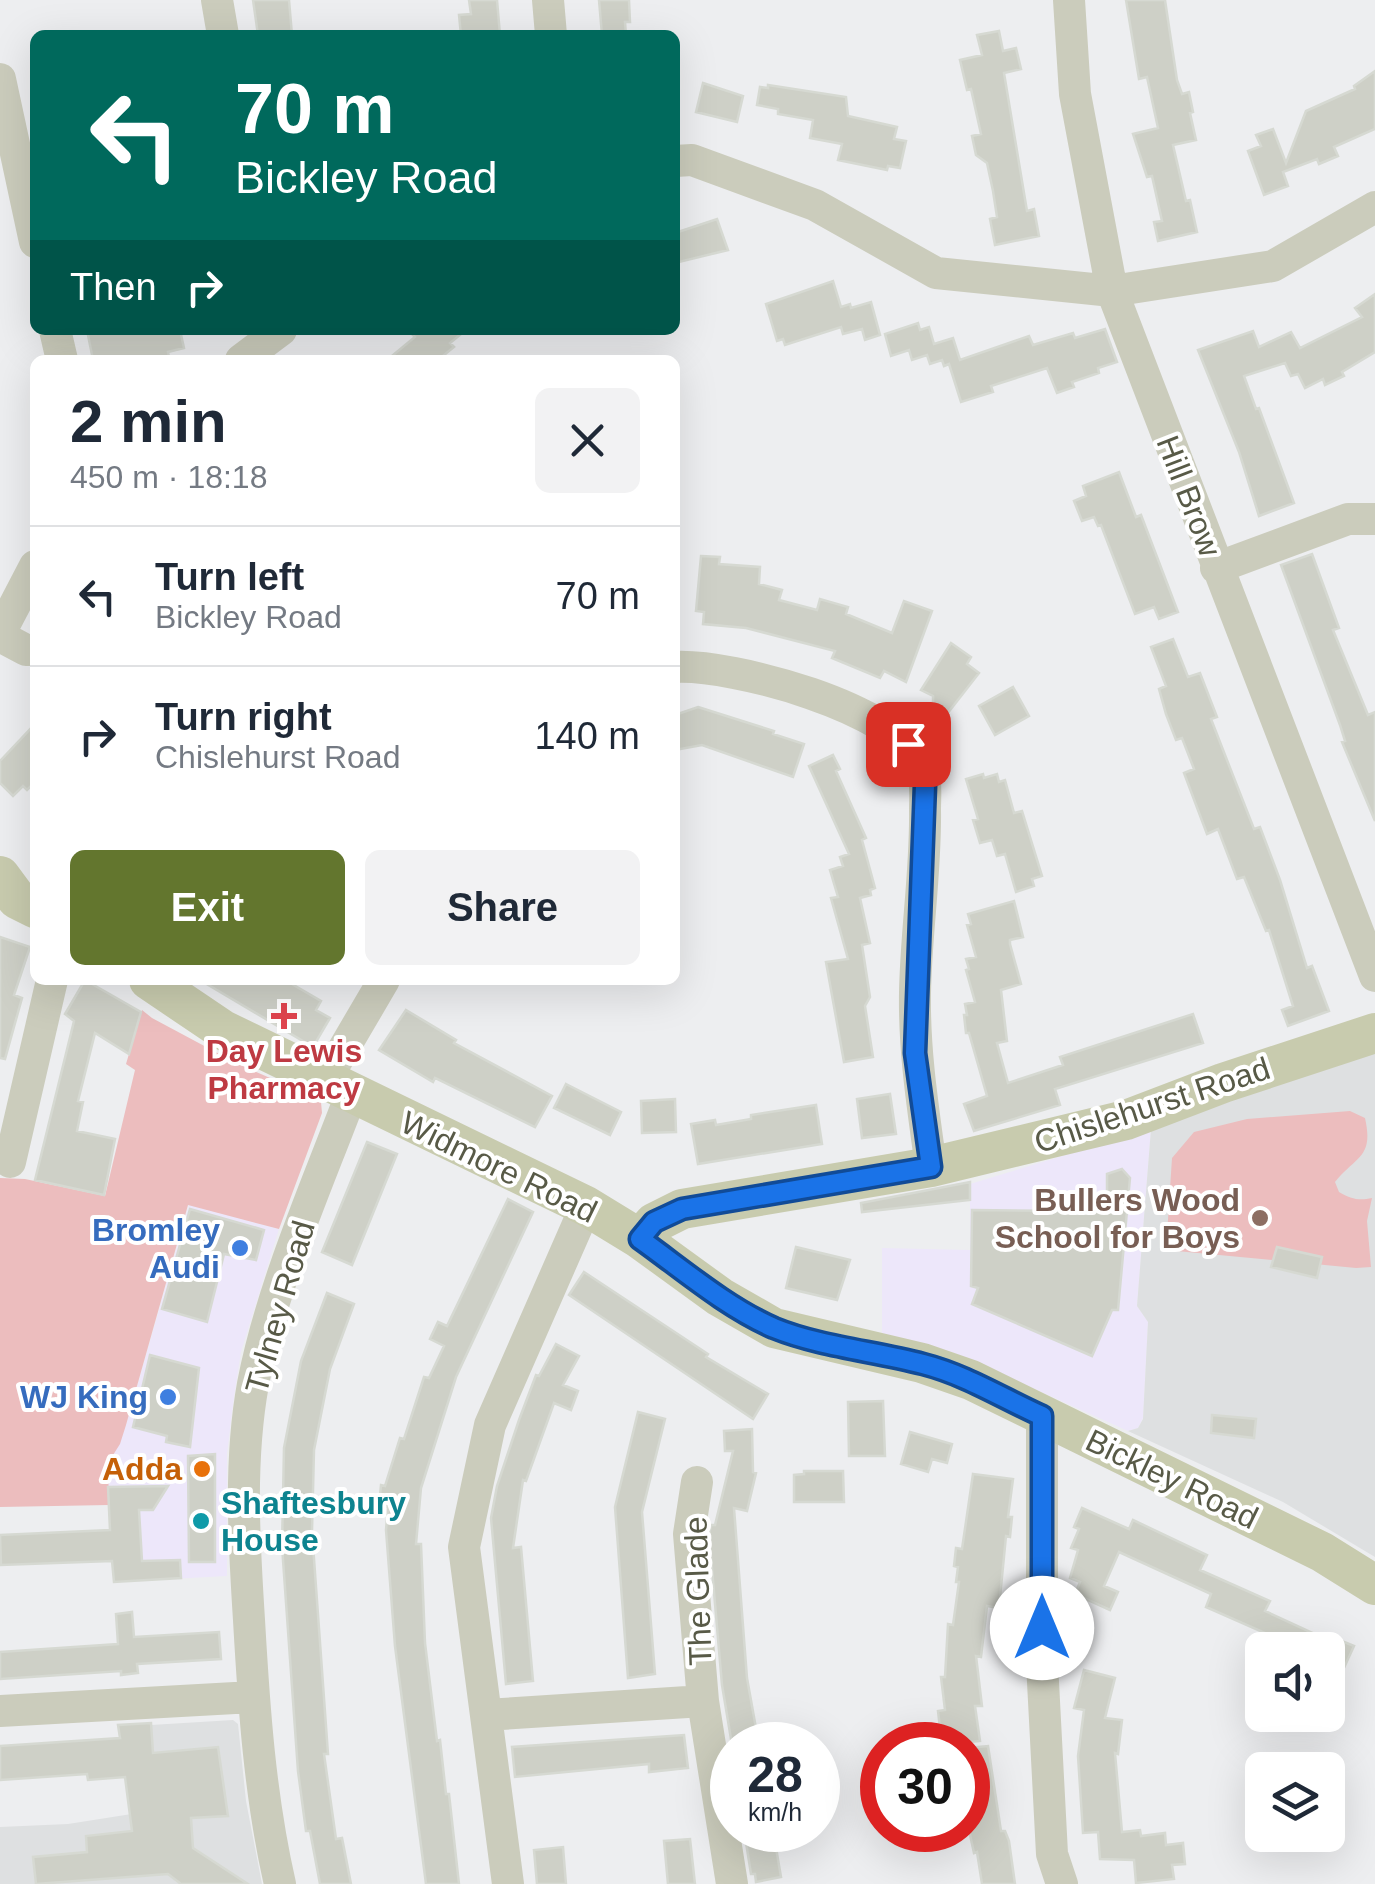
<!DOCTYPE html>
<meta charset="utf-8">
<style>
body{margin:0;font-family:Helvetica,sans-serif;background:#f2f2f3;color:#1f2937;height:100vh;display:flex;flex-direction:column;font-size:38px;white-space:nowrap}
*{box-sizing:border-box;margin:0}
p{font-size:32px;color:#747a83}
.icon{flex:none;width:55px;height:55px;fill:none;stroke:currentColor;stroke-width:2;stroke-linecap:round;stroke-linejoin:round}
.map{position:relative;flex:1;overflow:hidden}
.side{position:absolute;left:30px;top:355px;width:650px;height:630px;display:flex;flex-direction:column;background:#fff;border-radius:15px;box-shadow:0 10px 40px #0002}
.side>*{flex:none}
.guide{position:absolute;left:30px;top:30px;width:650px;height:305px;border-radius:15px;box-shadow:0 10px 40px #0002;background:#00695c;color:#fff;overflow:hidden}
.fabs{position:absolute;left:1245px;top:1632px;display:grid;gap:20px}
.fabs a{display:grid;place-items:center;width:100px;height:100px;border-radius:15px;background:#fff;box-shadow:0 10px 40px #0002;font-size:50px}
.speed{position:absolute;left:710px;top:1722px;display:flex;gap:20px;font-size:50px;font-weight:700;text-align:center}
.speed>*{display:grid;place-content:center;width:130px;height:130px;border-radius:50%;background:#fff;box-shadow:0 10px 40px #0002;line-height:1}
.speed small{font-size:25px;font-weight:400}
.speed .limit{border:15px solid #d22;background:#fff;color:#111}
.pin{position:absolute;display:grid;place-items:center;width:85px;height:85px;color:#fff;margin:-42px;border-radius:20px;box-shadow:0 5px 15px #0006}
.me{position:absolute;width:110px;margin:-55px;rotate:0deg;stroke-linejoin:round;filter:drop-shadow(0 0 8px #0008)}
.turn{display:flex;align-items:center;gap:35px;height:210px;padding:0 40px;font-size:45px}
.turn .icon{width:130px;height:130px;stroke-width:2.5}
.turn b{display:block;font-size:70px;line-height:85px}
.then{display:flex;align-items:center;height:95px;padding:0 40px;background:#0003;gap:20px;font-size:38px}
.round{display:grid;place-items:center;flex:none;width:105px;height:105px;border-radius:15px;background:#f2f2f3}
.overview{display:flex;align-items:center;justify-content:space-between;height:170px;padding:0 40px}
h1{font-size:60px;font-weight:700;line-height:75px}
.action{display:flex;gap:20px;margin-top:auto;padding:20px 40px}
.action a{flex:1;height:115px;border-radius:15px;background:#63762e;color:#fff;font-size:40px;font-weight:700;line-height:115px;text-align:center}
.action a+a{background:#f2f2f3;color:#1f2937}
ul{padding:0;list-style:none}
li{display:flex;align-items:center;gap:30px;height:140px;padding:0 40px;border-top:2px solid #e0e1e3}
li div{flex:1}
li b{display:block;font-size:38px}
li em{font-style:normal}
.map>svg:first-child{display:block}
.commercial{fill:#ede7fa}
.education{fill:#dee0e1}
.green{fill:#ecbdbe}
.building{fill:#ced0c7;stroke:#d6d9d2;stroke-width:2.5}
.lines{fill:none;stroke-linecap:round;stroke-linejoin:round}
.minor{stroke:#cbccbc;stroke-width:32}
.major{stroke:#c8cbae;stroke-width:40}
.route-casing{stroke:#114b97;stroke-width:25}
.route{stroke:#1a73e8;stroke-width:18}
.health-dot{fill:#e0444e;stroke:#fff;stroke-width:4}
.education-dot{fill:#8d6e63;stroke:#fff;stroke-width:4}
.shop-dot{fill:#3f7fe0;stroke:#fff;stroke-width:4}
.food-dot{fill:#e8710a;stroke:#fff;stroke-width:4}
.culture-dot{fill:#0f9aa8;stroke:#fff;stroke-width:4}
.labels{text-anchor:middle;dominant-baseline:central;stroke-width:8;stroke-linejoin:round;paint-order:stroke}
.street-label{font-size:32px;fill:#585a47;stroke:#fff}
.health-label{font-size:32px;font-weight:bold;fill:#be3a42;stroke:#fff}
.education-label{font-size:32px;font-weight:bold;fill:#785e54;stroke:#fff;text-anchor:end}
.shop-label{font-size:32px;font-weight:bold;fill:#366cbe;stroke:#fff;text-anchor:end}
.food-label{font-size:32px;font-weight:bold;fill:#c56008;stroke:#fff;text-anchor:end}
.culture-label{font-size:32px;font-weight:bold;fill:#0d838f;stroke:#fff;text-anchor:start}
</style>
<div class="map">
<svg width="1375" height="1884" viewBox="0 0 1375 1884">
<rect width="100%" height="100%" fill="#edeef0"/>
<path class="commercial" d="M 1151,1129 L 1137,1306 L 1148,1322 L 1143,1418 L 1138,1428 L 1128,1431 L 954,1353 L 882,1335 L 882,1248 L 970,1250 L 970,1184 Z
M 189,1205 L 279,1229 L 241,1352 L 234,1397 L 227,1454 L 227,1576 L 114,1582 L 107,1469 L 126,1425 Z"/>
<path class="education" d="M 1375,1048 L 1375,1557 L 1283,1502 L 1128,1431 L 1138,1428 L 1143,1419 L 1148,1322 L 1137,1306 L 1151,1129 Z
M 233,1720 L 238,1724 L 246,1801 L 262,1884 L 0,1884 L 0,1827 L 68,1824 L 157,1810 L 151,1725 Z"/>
<path class="green" d="M 142,1010 L 152,1018 L 238,1064 L 316,1098 L 321,1102 L 322,1113 L 279,1229 L 188,1205 L 126,1425 L 120,1444 L 108,1463 L 109,1505 L 0,1507 L 0,1178 L 25,1179 L 105,1196 L 135,1070 L 126,1064 Z
M 1350,1111 L 1365,1118 C 1374,1158 1356,1156 1335,1182 L 1339,1192 C 1351,1199 1359,1201 1372,1198 L 1367,1221 L 1371,1267 L 1356,1268 L 1166,1250 L 1172,1158 L 1194,1132 L 1247,1119 Z"/>
<path class="building" d="M 253,0 L 289,0 L 292,35 L 258,35 Z
M 469,0 L 497,0 L 500,35 L 461,35 L 459,15 L 471,14 Z
M 599,0 L 629,0 L 630,22 L 625,22 L 626,35 L 602,35 Z
M 1126,0 L 1165,0 L 1177,80 L 1182,94 L 1189,92 L 1193,112 L 1190,113 L 1196,140 L 1173,145 L 1186,201 L 1190,200 L 1197,232 L 1158,241 L 1154,222 L 1162,221 L 1152,176 L 1147,177 L 1133,134 L 1158,128 L 1147,77 L 1139,79 Z
M 999,31 L 1003,51 L 1016,48 L 1021,69 L 1004,73 L 1027,211 L 1034,209 L 1039,236 L 995,245 L 990,219 L 997,217 L 993,191 L 987,163 L 976,155 L 972,136 L 981,134 L 971,89 L 967,90 L 960,60 L 982,55 L 977,35 Z
M 1375,71 L 1375,129 L 1334,147 L 1338,156 L 1319,164 L 1317,159 L 1283,172 L 1288,186 L 1264,195 L 1248,151 L 1261,146 L 1256,135 L 1273,129 L 1286,163 L 1306,111 L 1355,89 L 1354,86 Z
M 703,83 L 743,96 L 737,122 L 696,112 Z
M 768,85 L 846,97 L 848,116 L 897,127 L 894,139 L 906,141 L 900,168 L 888,166 L 887,170 L 838,160 L 842,144 L 810,138 L 813,120 L 778,114 L 778,109 L 757,105 L 760,87 L 768,88 Z
M 717,219 L 728,250 L 675,263 L 675,233 Z
M 833,281 L 841,307 L 850,304 L 851,308 L 871,302 L 880,335 L 865,340 L 862,329 L 843,334 L 841,327 L 785,345 L 783,339 L 777,341 L 766,304 Z
M 1375,294 L 1375,352 L 1342,372 L 1344,376 L 1325,385 L 1323,379 L 1305,388 L 1298,374 L 1291,376 L 1285,363 L 1244,376 L 1256,409 L 1259,408 L 1294,503 L 1259,516 L 1239,452 L 1198,350 L 1253,331 L 1259,347 L 1291,332 L 1300,348 L 1362,317 L 1355,308 Z
M 918,323 L 920,330 L 929,327 L 934,344 L 953,338 L 960,360 L 1029,336 L 1033,345 L 1073,333 L 1075,338 L 1105,329 L 1117,362 L 1098,368 L 1099,373 L 1072,382 L 1074,387 L 1057,393 L 1047,368 L 991,386 L 993,392 L 961,402 L 949,364 L 944,366 L 942,360 L 930,364 L 927,355 L 912,360 L 909,350 L 891,356 L 885,334 Z
M 87,330 L 180,330 L 184,348 L 168,352 L 169,357 L 157,360 L 93,360 Z
M 408,330 L 466,330 L 450,343 L 454,347 L 438,360 L 387,360 L 415,337 Z
M 1119,472 L 1136,517 L 1141,515 L 1178,612 L 1159,619 L 1154,607 L 1135,614 L 1101,525 L 1098,526 L 1094,517 L 1082,521 L 1074,501 L 1086,496 L 1083,486 Z
M 1312,554 L 1339,628 L 1333,630 L 1368,715 L 1375,712 L 1375,821 L 1342,742 L 1345,741 L 1340,725 L 1281,565 Z
M 701,556 L 720,557 L 719,564 L 760,567 L 759,584 L 782,590 L 779,600 L 817,610 L 820,599 L 848,607 L 846,614 L 892,633 L 904,601 L 932,611 L 906,682 L 884,671 L 880,678 L 832,658 L 835,651 L 746,628 L 703,624 L 704,612 L 696,611 Z
M 1173,639 L 1188,677 L 1200,673 L 1217,717 L 1211,719 L 1225,755 L 1254,829 L 1260,827 L 1280,880 L 1307,968 L 1312,966 L 1329,1011 L 1288,1026 L 1282,1010 L 1293,1006 L 1269,930 L 1266,931 L 1244,877 L 1237,879 L 1218,829 L 1207,834 L 1184,773 L 1194,769 L 1182,738 L 1176,740 L 1166,714 L 1159,689 L 1166,686 L 1151,647 Z
M 951,643 L 971,657 L 967,664 L 979,673 L 947,714 L 933,704 L 933,696 L 921,690 Z
M 1013,687 L 1029,716 L 995,735 L 979,706 Z
M 698,707 L 774,731 L 773,734 L 804,744 L 793,777 L 702,745 L 675,750 L 675,715 Z
M 35,724 L 35,782 L 27,790 L 23,786 L 13,796 L 0,783 L 0,761 Z
M 833,755 L 840,769 L 836,771 L 866,838 L 862,840 L 875,888 L 870,890 L 871,895 L 860,898 L 870,943 L 862,945 L 870,997 L 865,1006 L 873,1057 L 844,1062 L 826,962 L 848,959 L 831,898 L 838,897 L 830,870 L 843,866 L 840,857 L 849,854 L 809,766 Z
M 983,774 L 984,778 L 997,774 L 999,782 L 1005,780 L 1014,813 L 1022,811 L 1042,876 L 1032,879 L 1034,886 L 1016,892 L 1005,854 L 997,856 L 992,840 L 980,843 L 973,820 L 978,819 L 966,779 Z
M 1014,901 L 1023,937 L 1010,940 L 1010,944 L 1021,984 L 1001,990 L 1007,1041 L 997,1043 L 1008,1083 L 1063,1065 L 1060,1057 L 1193,1014 L 1203,1043 L 1055,1089 L 1060,1105 L 974,1131 L 964,1104 L 987,1096 L 969,1033 L 966,1033 L 964,1015 L 967,1015 L 965,1004 L 975,1002 L 966,970 L 969,969 L 966,959 L 976,957 L 967,925 L 971,924 L 968,914 Z
M 0,937 L 30,947 L 14,995 L 22,998 L 5,1059 L 0,1058 Z
M 85,980 L 141,1012 L 129,1054 L 95,1033 L 78,1101 L 83,1102 L 77,1131 L 115,1139 L 104,1195 L 35,1180 L 74,1021 L 65,1014 Z
M 200,980 L 285,980 L 321,1001 L 316,1010 L 330,1018 L 313,1047 Z
M 406,1010 L 456,1040 L 454,1043 L 552,1096 L 535,1127 L 435,1078 L 433,1082 L 379,1050 Z
M 566,1084 L 621,1112 L 610,1135 L 554,1108 Z
M 890,1094 L 896,1134 L 862,1138 L 857,1099 Z
M 675,1099 L 676,1132 L 642,1133 L 641,1101 Z
M 816,1105 L 822,1144 L 698,1164 L 691,1124 L 715,1120 L 716,1125 L 751,1119 L 751,1115 Z
M 367,1142 L 397,1154 L 352,1265 L 322,1252 Z
M 1122,1169 L 1130,1178 L 1118,1310 L 1112,1310 L 1092,1356 L 972,1304 L 978,1288 L 971,1286 L 972,1210 L 1068,1211 L 1069,1195 L 1107,1195 L 1107,1174 Z
M 970,1182 L 970,1200 L 862,1212 L 861,1203 Z
M 508,1199 L 533,1212 L 456,1377 L 421,1488 L 416,1544 L 421,1544 L 425,1643 L 437,1741 L 440,1740 L 446,1794 L 449,1794 L 459,1884 L 426,1884 L 395,1646 L 386,1530 L 388,1507 L 379,1506 L 381,1485 L 385,1486 L 400,1438 L 404,1439 L 424,1377 L 429,1378 L 444,1346 L 430,1339 L 438,1322 L 447,1326 Z
M 190,1209 L 264,1230 L 256,1260 L 224,1254 L 207,1322 L 162,1309 Z
M 796,1247 L 850,1260 L 837,1300 L 786,1288 Z
M 1277,1247 L 1322,1257 L 1317,1278 L 1271,1267 Z
M 584,1272 L 708,1354 L 706,1357 L 768,1394 L 753,1419 L 569,1295 Z
M 327,1293 L 354,1304 L 330,1369 L 314,1450 L 312,1531 L 328,1754 L 324,1754 L 336,1839 L 342,1838 L 351,1884 L 320,1884 L 310,1831 L 306,1831 L 298,1771 L 282,1546 L 284,1448 L 301,1361 Z
M 556,1344 L 579,1356 L 563,1385 L 578,1391 L 571,1410 L 554,1403 L 526,1481 L 523,1480 L 513,1548 L 521,1547 L 533,1681 L 506,1684 L 491,1518 L 497,1486 L 519,1420 L 536,1375 L 539,1376 Z
M 150,1355 L 199,1368 L 190,1447 L 166,1442 L 167,1436 L 133,1427 Z
M 883,1401 L 885,1456 L 849,1456 L 848,1402 Z
M 638,1412 L 665,1419 L 642,1512 L 655,1674 L 628,1678 L 615,1507 Z
M 1212,1415 L 1256,1419 L 1254,1438 L 1211,1433 Z
M 752,1429 L 753,1472 L 756,1473 L 747,1511 L 734,1508 L 747,1678 L 759,1745 L 732,1745 L 722,1685 L 709,1534 L 711,1525 L 715,1525 L 733,1451 L 725,1451 L 724,1431 Z
M 910,1432 L 952,1444 L 947,1463 L 932,1459 L 928,1472 L 901,1464 Z
M 215,1454 L 215,1562 L 189,1562 L 188,1456 Z
M 804,1471 L 843,1471 L 844,1502 L 794,1502 L 794,1475 L 804,1474 Z
M 973,1474 L 1013,1479 L 1008,1517 L 1012,1517 L 1010,1537 L 1006,1536 L 999,1608 L 987,1606 L 981,1657 L 976,1656 L 982,1706 L 975,1706 L 980,1741 L 942,1745 L 938,1711 L 945,1710 L 941,1677 L 945,1677 L 948,1624 L 953,1625 L 959,1582 L 956,1582 L 958,1567 L 954,1566 L 956,1548 L 962,1549 Z
M 168,1486 L 153,1510 L 139,1510 L 142,1561 L 180,1560 L 181,1578 L 114,1582 L 112,1561 L 1,1565 L 0,1535 L 110,1530 L 108,1487 Z
M 1082,1508 L 1129,1529 L 1133,1520 L 1207,1555 L 1200,1570 L 1270,1601 L 1265,1611 L 1334,1643 L 1337,1639 L 1354,1646 L 1328,1703 L 1328,1650 L 1295,1650 L 1279,1643 L 1281,1640 L 1206,1607 L 1211,1594 L 1119,1552 L 1104,1586 L 1118,1592 L 1110,1610 L 1075,1594 L 1080,1582 L 1070,1578 L 1078,1550 L 1071,1548 L 1079,1529 L 1074,1527 Z
M 132,1612 L 134,1637 L 219,1632 L 221,1659 L 137,1664 L 138,1673 L 121,1675 L 121,1671 L 0,1679 L 0,1652 L 118,1644 L 116,1614 Z
M 1084,1670 L 1115,1678 L 1105,1718 L 1122,1720 L 1118,1754 L 1115,1753 L 1122,1832 L 1140,1830 L 1141,1836 L 1165,1833 L 1166,1845 L 1183,1843 L 1185,1864 L 1172,1865 L 1174,1879 L 1136,1883 L 1134,1860 L 1100,1859 L 1098,1832 L 1083,1833 L 1078,1756 L 1084,1710 L 1074,1708 Z
M 151,1723 L 153,1753 L 218,1747 L 228,1816 L 191,1818 L 193,1848 L 248,1884 L 181,1884 L 168,1874 L 36,1884 L 33,1857 L 87,1852 L 86,1836 L 132,1831 L 125,1777 L 88,1780 L 87,1774 L 0,1780 L 0,1746 L 120,1738 L 118,1725 Z
M 684,1735 L 688,1768 L 649,1772 L 649,1764 L 515,1777 L 512,1747 Z
M 988,1746 L 1001,1831 L 1005,1831 L 1009,1841 L 1015,1884 L 982,1884 L 977,1852 L 974,1853 L 969,1830 L 968,1748 Z
M 744,1830 L 773,1830 L 781,1877 L 756,1882 L 755,1874 L 751,1874 Z
M 690,1839 L 695,1884 L 668,1884 L 664,1841 Z
M 563,1847 L 566,1884 L 537,1884 L 534,1850 Z"/>
<g class="lines">
<path class="minor" d="M 217,0 L 223,35
M 548,0 L 551,35
M 1069,0 L 1075,94 L 1112,291 L 1375,976
M 0,79 L 35,242
M 675,161 L 692,160 L 815,205 L 936,273 L 1112,291 L 1273,266 L 1375,207
M 55,330 L 62,360
M 241,360 L 281,330
M 1216,568 L 1348,519 L 1375,519
M 0,633 L 35,566
M 0,636 L 26,650 L 35,650
M 675,667 C 732,664 898,708 921,765 C 927,779 925,796 925,810 C 926,871 916,932 915,993 C 914,1052 923,1108 931,1167
M 326,1079 L 384,980
M 10,1162 L 52,980
M 1042,1416 L 1042,1663 L 1052,1854 L 1062,1884
M 697,1482 L 689,1534 L 703,1701
M 0,1711 L 253,1697
M 486,1715 L 703,1701 L 732,1884
M 280,1884 C 260,1797 254,1708 249,1620 C 244,1542 239,1461 253,1384 C 272,1286 316,1188 351,1095
M 508,1884 L 464,1547 L 490,1425 L 586,1206"/>
<path class="major" d="M 0,876 L 17,899 L 35,908
M 149,980 L 223,1030 L 586,1206 L 640,1239 L 720,1297 L 774,1328 L 922,1363 L 971,1380 L 1322,1552 L 1375,1585
M 640,1239 L 654,1223 L 682,1209 L 931,1167 L 1126,1120 L 1223,1083 L 1375,1033"/>
</g>
<g class="lines">
<defs>
<path id="route" d="M 908,744 L 922,767 L 925,785 L 915,1053 L 931,1167 L 682,1209 L 654,1222 L 640,1239 C 682,1269 726,1307 774,1328 C 821,1347 874,1351 923,1364 C 966,1375 1002,1398 1042,1416 L 1042,1628"/>
</defs>
<use href="#route" class="route-casing"/>
<use href="#route" class="route"/>
</g>
<path class="health-dot" d="M279 1001h10v10h10v10h-10v10h-10v-10h-10v-10h10z"/>
<circle class="education-dot" cx="1260" cy="1218" r="10"/>
<g class="shop-dot">
<circle cx="240" cy="1248" r="10"/>
<circle cx="168" cy="1397" r="10"/>
</g>
<circle class="food-dot" cx="202" cy="1469" r="10"/>
<circle class="culture-dot" cx="201" cy="1521" r="10"/>
<g class="labels">
<g class="street-label">
<text transform="translate(1189 496) rotate(69)">Hill Brow</text>
<text transform="translate(1152 1105) rotate(-18)">Chislehurst Road</text>
<text transform="translate(499 1167) rotate(26)">Widmore Road</text>
<text transform="translate(280 1307) rotate(-74)">Tylney Road</text>
<text transform="translate(1172 1479) rotate(26)">Bickley Road</text>
<text transform="translate(698 1591) rotate(-92)">The Glade</text>
</g>
<g class="health-label">
<text x="284" y="1051">Day Lewis<tspan x="284" dy="37">Pharmacy</tspan></text>
</g>
<g class="education-label">
<text x="1240" y="1200">Bullers Wood<tspan x="1240" dy="37">School for Boys</tspan></text>
</g>
<g class="shop-label">
<text x="220" y="1230">Bromley<tspan x="220" dy="37">Audi</tspan></text>
<text x="148" y="1397">WJ King</text>
</g>
<g class="food-label">
<text x="182" y="1469">Adda</text>
</g>
<g class="culture-label">
<text x="221" y="1503">Shaftesbury<tspan x="221" dy="37">House</tspan></text>
</g>
</g>
</svg>
<div class="fabs">
<a><svg class="icon" aria-label="sound" viewBox="0 0 24 24"><path d="M4 9h4l5-4v14l-5-4H4zM17 9q2 3 0 6"/></svg></a>
<a><svg class="icon" aria-label="layers" viewBox="0 0 24 24"><path d="M12 4l9 5-9 5-9-5zM3 14l9 5 9-5"/></svg></a>
</div>
<div class="speed"><div>28<small>km/h</small></div><div class="limit">30</div></div>
<div class="pin" style="left:908px;top:744px;background:#d93025"><svg class="icon" aria-label="arrive" viewBox="0 0 24 24"><path d="M6 21V4h12l-3 4 3 4H6"/></svg></div>
<svg class="me" style="left:1042px;top:1628px" viewBox="-20 -20 40 40"><circle r="19" fill="#fff"/><path d="M0-13L10 11 0 6-10 11z" fill="#1a73e8"/></svg>
<div class="guide">
<div class="turn"><svg class="icon" aria-label="left" viewBox="0 0 24 24"><path d="M17 20v-9H6M10 6l-5 5 5 5"/></svg><div><b>70 m</b>Bickley Road</div></div>
<div class="then">Then<svg class="icon" aria-label="right" viewBox="0 0 24 24"><path d="M7 20v-9h11M14 6l5 5-5 5"/></svg></div>
</div>
<section class="side">
<div class="overview"><div><h1>2 min</h1><p>450 m · 18:18</p></div><a class="round"><svg class="icon" aria-label="close" viewBox="0 0 24 24"><path d="M6 6l12 12M18 6L6 18"/></svg></a></div>
<ul>
<li><svg class="icon" aria-label="left" viewBox="0 0 24 24"><path d="M17 20v-9H6M10 6l-5 5 5 5"/></svg><div><b>Turn left</b><p>Bickley Road</p></div><em>70 m</em></li>
<li><svg class="icon" aria-label="right" viewBox="0 0 24 24"><path d="M7 20v-9h11M14 6l5 5-5 5"/></svg><div><b>Turn right</b><p>Chislehurst Road</p></div><em>140 m</em></li>
</ul>
<div class="action"><a>Exit</a><a>Share</a></div>
</section>
</div>
